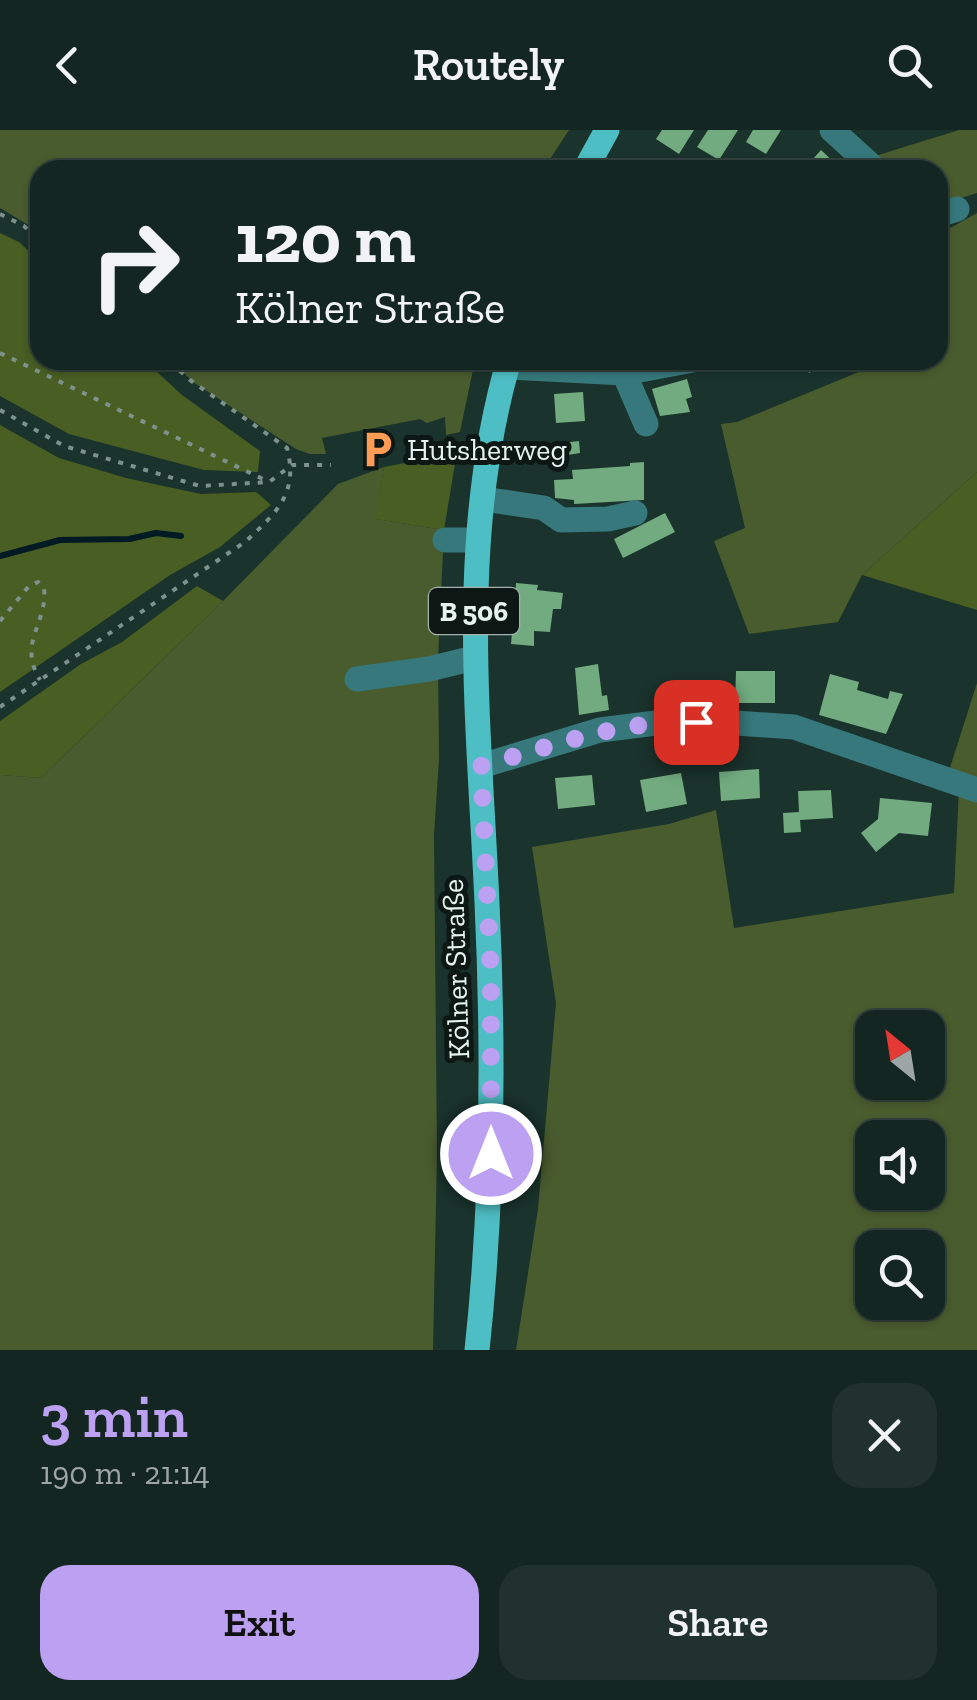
<!DOCTYPE html>
<meta charset="utf-8">
<style>
body{margin:0;font-family:"Zilla Slab",serif;background:#21322e;color:#f1f3f6;height:100vh;display:flex;flex-direction:column;font-size:38px;white-space:nowrap}
*{box-sizing:border-box;margin:0}
p{font-size:32px;color:#9da5a5}
.icon{flex:none;width:55px;height:55px;fill:none;stroke:currentColor;stroke-width:2;stroke-linecap:round;stroke-linejoin:round}
.map{position:relative;height:1220px;overflow:hidden}
.sheet{display:flex;flex-direction:column;background:#142621;flex:1}
.sheet>*{flex:none}
.banner{position:absolute;left:30px;top:30px;width:918px;height:210px;border-radius:30px;box-shadow:0 2px 8px #0004,0 0 0 2px #33433f;background:#142621;color:#f1f3f6;overflow:hidden}
.needle{width:65px;rotate:330deg}
.fabs{position:absolute;left:855px;top:880px;display:grid;gap:20px}
.fabs a{display:grid;place-items:center;width:90px;height:90px;border-radius:20px;background:#142621;box-shadow:0 2px 8px #0004,0 0 0 2px #33433f;font-size:50px}
.pin{position:absolute;display:grid;place-items:center;width:85px;height:85px;color:#fff;margin:-42px;border-radius:20px;box-shadow:0 5px 15px #0006}
.me{position:absolute;width:110px;margin:-55px;rotate:0deg;stroke-linejoin:round;filter:drop-shadow(0 0 8px #0008)}
.turn{display:flex;align-items:center;gap:35px;height:210px;padding:0 40px;font-size:45px}
.turn .icon{width:130px;height:130px;stroke-width:2.5}
.turn b{display:block;font-size:70px;line-height:85px}
.round{display:grid;place-items:center;flex:none;width:105px;height:105px;border-radius:30px;background:#21322e}
.headline{display:flex;align-items:center;justify-content:space-between;height:170px;padding:0 40px}
h1{font-size:60px;font-weight:600;line-height:75px;color:#bca0f2}
.primary-button{display:flex;gap:20px;margin-top:auto;padding:20px 40px}
.primary-button a{flex:1;height:115px;border-radius:30px;background:#bca0f2;color:#111;font-size:40px;font-weight:600;line-height:115px;text-align:center}
.primary-button a+a{background:#21322e;color:#f1f3f6}
header{display:flex;justify-content:space-between;align-items:center;height:130px;padding:0 40px;background:#142621;font-size:45px;font-weight:600}
.map>svg:first-child{display:block}
.green{fill:#495c2e;fill-rule:evenodd}
.forest{fill:#485e23}
.lines{fill:none;stroke-linecap:round;stroke-linejoin:round}
.stream{stroke:#021a23;stroke-width:6}
.building{fill:#71ab7f}
.path{stroke:#7e928c;stroke-width:4;stroke-dasharray:5 8;stroke-linecap:butt}
.minor{stroke:#36787b;stroke-width:25}
.major{stroke:#4dbec3;stroke-width:25}
.route{stroke:#bca0f2;stroke-width:18;stroke-dasharray:0 32.4}
.labels{text-anchor:middle;dominant-baseline:central;stroke-width:10;stroke-linejoin:round;paint-order:stroke}
.shield{fill:#0d1815;stroke:#a4b1ad;stroke-width:2.5}
.shield-label{font-size:28px;font-weight:bold;fill:#e4f3ee}
.poi-label{font-size:30px;fill:#e4f3ee;stroke:#0d1815;text-anchor:start}
.street-label{font-size:30px;fill:#e4f3ee;stroke:#0d1815}
</style>
<header><svg class="icon" aria-label="back" viewBox="0 0 24 24"><path d="M15 5l-7 7 7 7"/></svg>Routely<svg class="icon" aria-label="search" viewBox="0 0 24 24"><circle cx="10" cy="10" r="6"/><path d="M15 15l6 6"/></svg></header>
<div class="map">
<svg width="977" height="1220" viewBox="0 0 977 1220">
<rect width="100%" height="100%" fill="#1a332c"/>
<path class="green" d="M 0,0 L 569,0 L 543,40 L 40,40 L 40,102 L 0,78 Z
M 959,0 L 977,0 L 977,63 L 945,73 L 938,71 L 938,40 L 890,40 L 875,26 Z
M 977,83 L 977,342 L 862,445 L 838,492 L 749,504 L 714,411 L 745,398 L 721,294 L 737,292 L 888,230 L 938,230 L 938,126 L 943,102 Z
M 171,230 L 475,230 L 460,302 L 446,305 L 445,287 L 427,293 L 420,289 L 322,308 L 326,324 L 310,324 L 296,319 L 193,252 Z
M 384,337 L 376,389 L 444,400 L 438,529 L 439,629 L 434,705 L 437,1024 L 433,1220 L 0,1220 L 0,645 L 41,648 L 223,471 L 338,354 Z
M 977,553 L 977,655 L 948,644 Z
M 959,658 L 977,665 L 977,1220 L 516,1220 L 538,1079 L 556,873 L 532,717 L 669,694 L 716,680 L 734,798 L 954,763 ZM 872,898 L 928,898 L 928,952 L 872,952 ZM 872,1008 L 928,1008 L 928,1062 L 872,1062 ZM 872,1118 L 928,1118 L 928,1172 L 872,1172 Z"/>
<path class="forest" d="M 0,103 L 19,112 L 40,132 L 40,230 L 144,230 L 182,265 L 260,321 L 258,342 L 204,340 L 69,304 L 0,266 Z
M 0,295 L 59,328 L 126,348 L 201,364 L 256,362 L 271,375 L 220,417 L 170,445 L 0,562 L 0,429 L 60,412 L 130,412 L 156,405 L 184,408 L 183,404 L 156,401 L 129,408 L 59,408 L 0,423 Z
M 441,326 L 456,328 L 444,400 L 375,389 L 384,337 Z
M 977,342 L 977,480 L 862,445 Z
M 197,456 L 223,471 L 41,648 L 0,645 L 0,591 L 81,534 L 122,512 Z"/>
<g class="lines">
<path class="stream" d="M 0,426 L 60,410 L 129,409 L 156,403 L 181,406"/>
</g>
<path class="building" d="M 662,0 L 694,0 L 679,24 L 656,9 Z
M 708,0 L 738,0 L 719,30 L 697,17 Z
M 753,0 L 781,0 L 766,24 L 746,12 Z
M 821,20 L 839,37 L 837,40 L 803,40 Z
M 628,31 L 649,40 L 624,40 Z
M 792,230 L 830,230 L 827,237 L 822,236 L 809,243 L 804,235 Z
M 687,249 L 692,267 L 686,269 L 690,282 L 660,286 L 652,259 Z
M 583,262 L 585,291 L 556,293 L 554,264 Z
M 579,311 L 580,323 L 530,331 L 529,317 Z
M 644,332 L 644,370 L 574,374 L 574,370 L 555,368 L 554,350 L 573,349 L 572,340 L 630,336 L 630,333 Z
M 665,383 L 675,402 L 623,428 L 614,409 Z
M 516,453 L 538,455 L 537,460 L 563,463 L 561,479 L 553,479 L 550,502 L 534,501 L 534,516 L 511,514 Z
M 598,534 L 602,566 L 607,565 L 609,580 L 579,585 L 575,538 Z
M 736,541 L 775,541 L 775,573 L 735,573 Z
M 830,544 L 859,552 L 857,560 L 888,569 L 890,561 L 903,564 L 886,604 L 819,585 Z
M 759,639 L 760,668 L 721,671 L 719,642 Z
M 681,643 L 687,674 L 646,682 L 640,650 Z
M 592,645 L 595,675 L 558,679 L 555,648 Z
M 831,660 L 833,688 L 800,690 L 801,702 L 784,703 L 783,683 L 799,682 L 798,661 Z
M 880,668 L 932,673 L 928,706 L 899,703 L 876,722 L 861,703 L 878,689 Z"/>
<g class="lines">
<path class="path" d="M 0,84 L 24,96 L 40,111
M 0,223 L 265,350
M 0,280 L 64,316 L 200,356 L 269,352 L 292,335 L 331,335
M 0,491 L 29,456 L 38,452 L 44,458 C 48,494 17,512 40,550
M 0,577 L 245,412 C 276,383 299,364 287,318 L 190,250 L 168,230"/>
<path class="minor" d="M 832,0 L 876,40
M 938,85 L 957,79
M 507,237 L 624,243 L 620,230
M 646,294 L 624,243 L 693,230
M 483,369 L 544,378 L 561,390 L 608,389 L 635,383
M 445,410 L 478,410
M 357,549 L 429,539 L 474,528
M 481,636 L 600,600 L 672,591 L 722,592 L 794,597 L 977,660"/>
<path class="major" d="M 585,40 L 607,0
M 477,1220 C 493,1072 494,922 487,773 C 479,592 457,408 509,230"/>
</g>
<g class="lines">
<path class="route" d="M 491,1024 L 491,846 L 481,636 C 553,616 620,590 696,592"/>
</g>
<defs>
<symbol id="parking-bare" viewBox="-9 -9 18 18"><path d="M-3.5-5.5H1a3.5 3.5 0 0 1 0 7H-1V5.5H-3.5ZM-1-3.4V-.6H.8a1.4 1.4 0 0 0 0-2.8Z" fill="#fd9d55" stroke="#0d1815" stroke-width="2.5" paint-order="stroke"/></symbol>
</defs>
<g fill-rule="evenodd">
<use href="#parking-bare" x="350" y="292" width="55" height="55"/>
</g>
<g class="labels">
<rect class="shield" x="429" y="458" width="90" height="46" rx="8"/>
<g class="shield-label">
<text x="474" y="481">B 506</text>
</g>
<g class="poi-label">
<text x="407" y="320">Hutsherweg</text>
</g>
<g class="street-label">
<text transform="translate(456 839) rotate(-92)">Kölner Straße</text>
</g>
</g>
</svg>
<div class="fabs">
<a><svg class="needle" viewBox="-14 -14 28 28"><path d="M0-13l5 13h-10z" fill="#e53935"/><path d="M0 13l5-13h-10z" fill="#9da5a5"/></svg></a>
<a><svg class="icon" aria-label="sound" viewBox="0 0 24 24"><path d="M4 9h4l5-4v14l-5-4H4zM17 9q2 3 0 6"/></svg></a>
<a><svg class="icon" aria-label="search" viewBox="0 0 24 24"><circle cx="10" cy="10" r="6"/><path d="M15 15l6 6"/></svg></a>
</div>
<div class="pin" style="left:696px;top:592px;background:#d93025"><svg class="icon" aria-label="arrive" viewBox="0 0 24 24"><path d="M6 21V4h12l-3 4 3 4H6"/></svg></div>
<svg class="me" style="left:491px;top:1024px" viewBox="-20 -20 40 40"><circle r="17" fill="#bca0f2" stroke="#fff" stroke-width="3"/><path d="M0-11L8 9 0 5-8 9z" fill="#fff"/></svg>
<div class="banner">
<div class="turn"><svg class="icon" aria-label="right" viewBox="0 0 24 24"><path d="M7 20v-9h11M14 6l5 5-5 5"/></svg><div><b>120 m</b>Kölner Straße</div></div>
</div>
</div>
<section class="sheet">
<div class="headline"><div><h1>3 min</h1><p>190 m · 21:14</p></div><a class="round"><svg class="icon" aria-label="close" viewBox="0 0 24 24"><path d="M6 6l12 12M18 6L6 18"/></svg></a></div>
<div class="primary-button"><a>Exit</a><a>Share</a></div>
</section>
